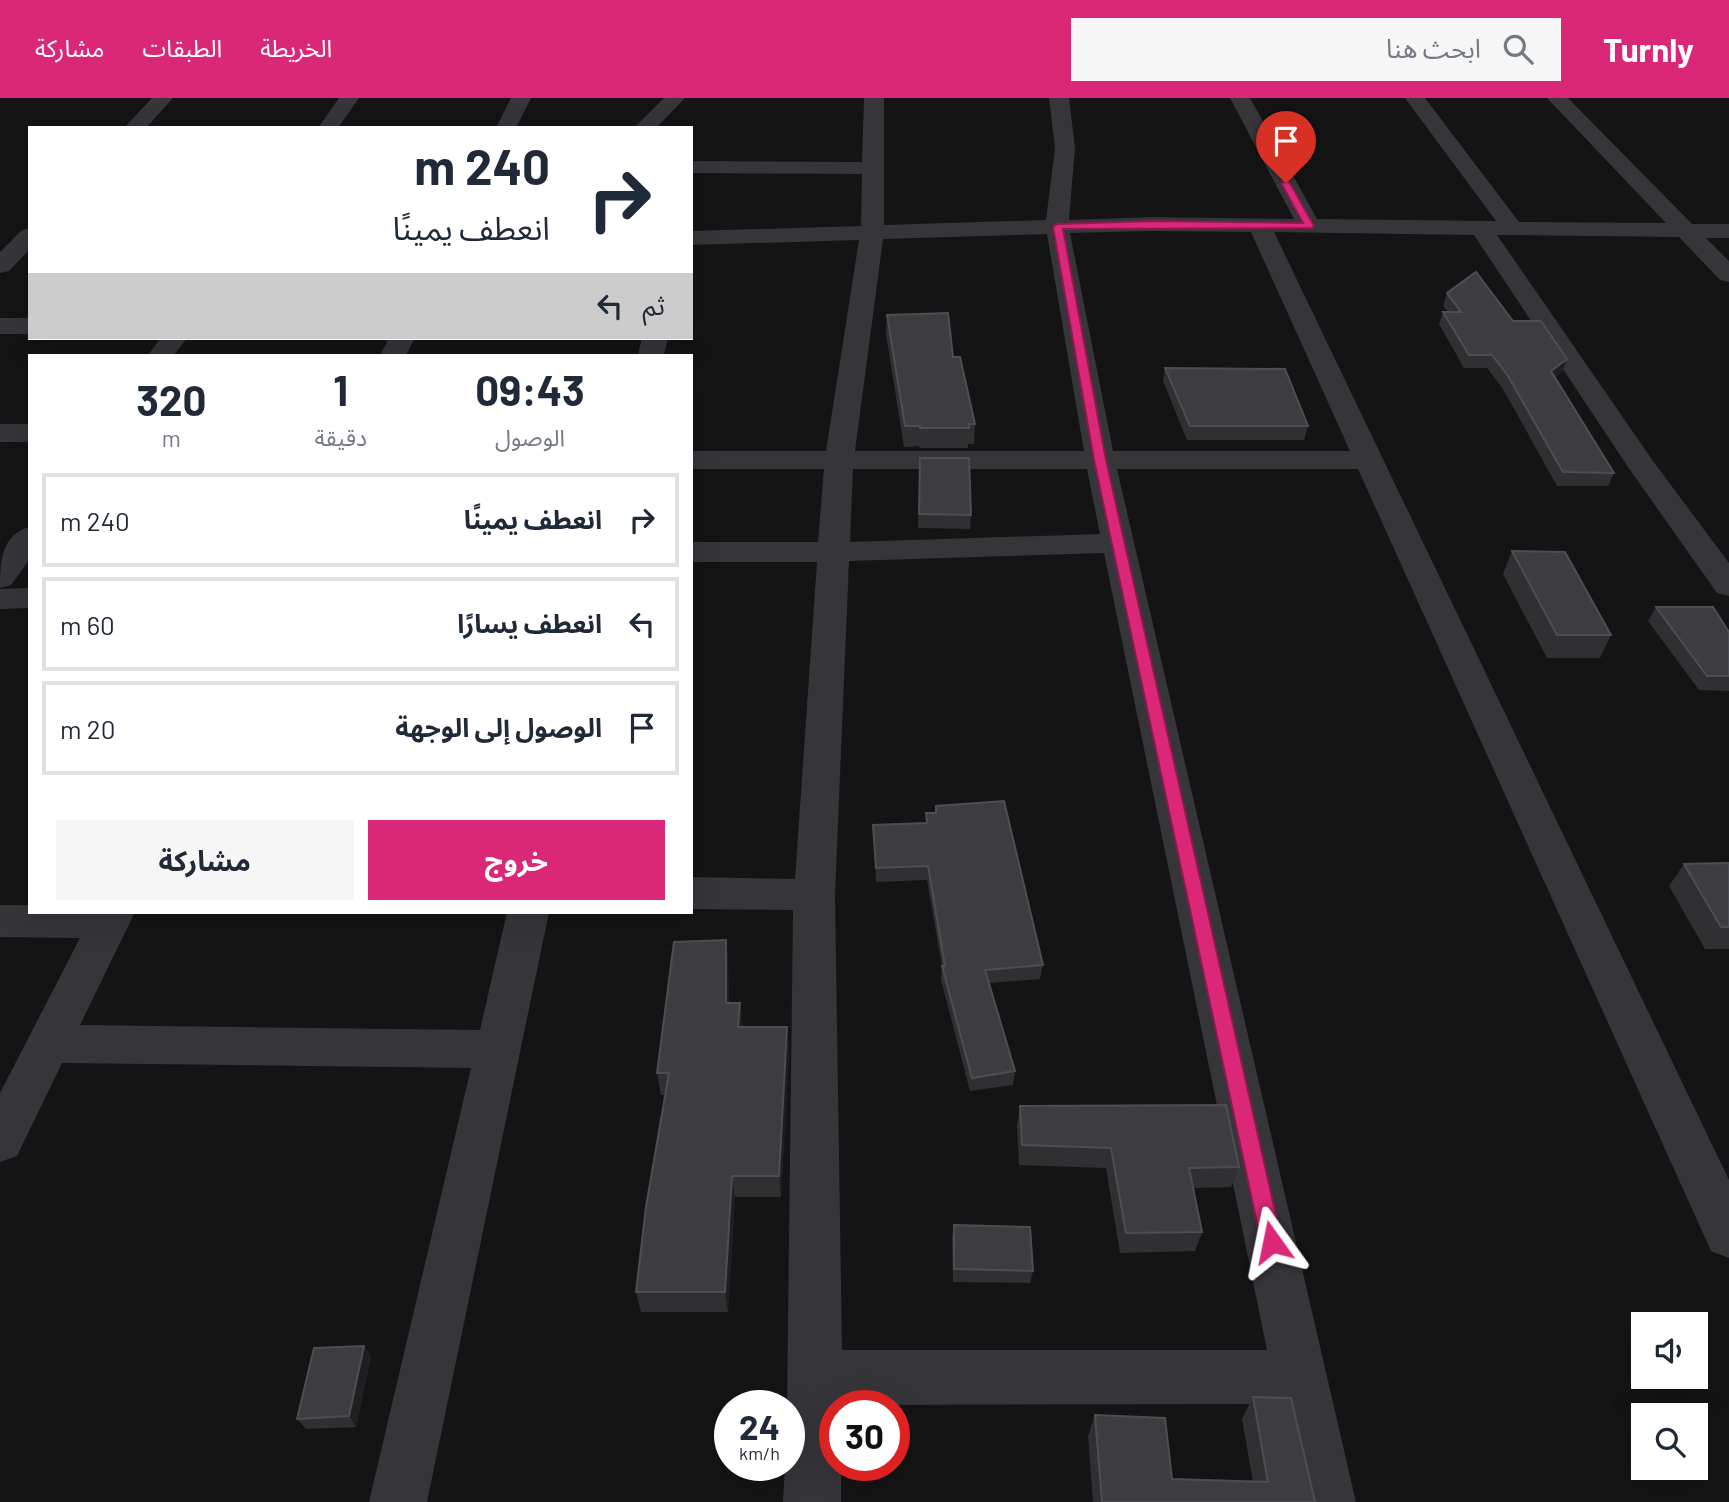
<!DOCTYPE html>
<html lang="ar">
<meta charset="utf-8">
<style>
body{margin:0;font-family:Barlow,"Noto Sans Arabic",sans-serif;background:#f6f6f7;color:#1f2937;direction:rtl;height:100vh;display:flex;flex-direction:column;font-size:26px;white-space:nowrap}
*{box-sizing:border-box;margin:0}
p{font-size:23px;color:#747a83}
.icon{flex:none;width:38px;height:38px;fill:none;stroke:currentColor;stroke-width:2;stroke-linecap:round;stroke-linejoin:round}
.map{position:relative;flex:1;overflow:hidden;direction:ltr}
.sheet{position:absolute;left:28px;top:256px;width:665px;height:560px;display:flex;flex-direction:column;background:#fff;border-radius:0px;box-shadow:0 7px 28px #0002;direction:rtl}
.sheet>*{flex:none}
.guide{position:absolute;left:28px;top:28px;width:665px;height:214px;border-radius:0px;box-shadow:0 7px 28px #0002;direction:rtl;background:#fff;color:#1f2937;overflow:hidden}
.buttons{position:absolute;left:1631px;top:1214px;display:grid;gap:14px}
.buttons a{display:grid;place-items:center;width:77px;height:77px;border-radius:0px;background:#fff;box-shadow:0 7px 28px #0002;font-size:35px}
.speed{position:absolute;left:714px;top:1292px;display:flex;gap:14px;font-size:35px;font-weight:700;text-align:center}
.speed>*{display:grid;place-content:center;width:91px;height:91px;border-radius:50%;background:#fff;box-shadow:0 7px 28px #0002;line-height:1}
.speed small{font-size:18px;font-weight:400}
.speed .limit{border:10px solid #d22;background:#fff;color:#111}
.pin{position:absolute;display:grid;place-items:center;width:60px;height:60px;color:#fff;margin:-72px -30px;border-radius:50% 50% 50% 0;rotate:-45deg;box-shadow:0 0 7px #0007}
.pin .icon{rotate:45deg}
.me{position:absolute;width:77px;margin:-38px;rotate:348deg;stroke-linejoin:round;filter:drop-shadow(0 0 5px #0008)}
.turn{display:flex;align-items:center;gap:24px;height:147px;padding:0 28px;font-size:32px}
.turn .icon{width:91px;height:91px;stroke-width:2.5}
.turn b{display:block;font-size:49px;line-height:60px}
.then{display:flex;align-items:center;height:66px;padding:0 28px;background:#0003;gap:14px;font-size:26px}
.eta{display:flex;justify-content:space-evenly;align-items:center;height:119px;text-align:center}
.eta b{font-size:42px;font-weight:700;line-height:49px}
.action{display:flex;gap:14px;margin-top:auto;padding:14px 28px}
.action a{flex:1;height:80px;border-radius:0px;background:#db2777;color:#fff;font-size:28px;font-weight:700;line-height:80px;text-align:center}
.action a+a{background:#f6f6f7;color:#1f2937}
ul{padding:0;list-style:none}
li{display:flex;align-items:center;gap:21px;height:94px;margin:0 14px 10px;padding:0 14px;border:4px solid #e0e1e3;border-radius:0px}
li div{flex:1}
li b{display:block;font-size:26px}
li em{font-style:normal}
header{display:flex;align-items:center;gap:42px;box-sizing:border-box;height:98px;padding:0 35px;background:#db2777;color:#fff}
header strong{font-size:33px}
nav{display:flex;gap:38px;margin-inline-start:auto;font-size:24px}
.search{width:490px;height:63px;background:#f6f6f7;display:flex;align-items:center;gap:18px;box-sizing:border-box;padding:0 24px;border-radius:0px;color:#747a83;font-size:26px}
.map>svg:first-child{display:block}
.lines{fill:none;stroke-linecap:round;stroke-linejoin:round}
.street{fill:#35353a;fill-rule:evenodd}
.wall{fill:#303033}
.shaded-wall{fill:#1f1f21}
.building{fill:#3d3d41;stroke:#4d4e53;stroke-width:2}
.route{fill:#db2777;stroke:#8e194d;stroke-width:2}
</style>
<header>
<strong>Turnly</strong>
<div class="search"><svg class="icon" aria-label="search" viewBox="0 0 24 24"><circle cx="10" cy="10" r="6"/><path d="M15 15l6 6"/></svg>ابحث هنا</div>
<nav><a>الخريطة</a><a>الطبقات</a><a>مشاركة</a></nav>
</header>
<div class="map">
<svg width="1729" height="1404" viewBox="0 0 1729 1404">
<rect width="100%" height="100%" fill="#141415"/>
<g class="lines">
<path class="street" d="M 152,0 L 173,0 L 146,30 L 124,30 Z
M 339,0 L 359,0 L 338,30 L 318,30 Z
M 511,0 L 531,0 L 516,30 L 496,30 Z
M 664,0 L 685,0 L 656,30 L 634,30 Z
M 864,0 L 884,0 L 884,127 L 1046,122 L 1055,50 L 1049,0 L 1069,0 L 1075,50 L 1069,122 L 1153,119 L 1294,121 L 1230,0 L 1250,0 L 1317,121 L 1496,123 L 1405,0 L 1425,0 L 1519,124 L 1666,125 L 1547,0 L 1568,0 L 1692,126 L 1729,126 L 1729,140 L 1706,140 L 1729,163 L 1729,184 L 1720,182 L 1679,139 L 1497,137 L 1653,363 L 1729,465 L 1729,498 L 1717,495 L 1628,369 L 1474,137 L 1274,134 L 1729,1082 L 1729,1160 L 1711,1153 L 1358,371 L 1117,371 L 1356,1404 L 1298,1404 L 1278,1306 L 835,1307 L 835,1367 L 841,1367 L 841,1404 L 783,1404 L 785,1367 L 789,1367 L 789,1307 L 787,1307 L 793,812 L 691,811 L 691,779 L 795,781 L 817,464 L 691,464 L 691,444 L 818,444 L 824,371 L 691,371 L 691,353 L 826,353 L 859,142 L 691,147 L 691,133 L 861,128 L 862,76 L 691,75 L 691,63 L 862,64 ZM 1153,133 L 1251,134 L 1350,353 L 1113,353 L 1070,135 ZM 1047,136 L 1084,353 L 855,353 L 883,141 ZM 853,371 L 1087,371 L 1100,436 L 850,444 ZM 1104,455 L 1267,1252 L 842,1252 L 835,797 L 849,463 Z
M 30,130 L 30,151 L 9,173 L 0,175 L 0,154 L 22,132 Z
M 0,220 L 30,220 L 30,236 L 0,236 Z
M 161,240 L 187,240 L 174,257 L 148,257 Z
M 389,240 L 415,240 L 406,257 L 380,257 Z
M 642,240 L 668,240 L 664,257 L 638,257 Z
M 0,326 L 30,326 L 30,344 L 0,344 Z
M 30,429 L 30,461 L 11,487 L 0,490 C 0,465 1,436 30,429 Z
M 30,490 L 30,510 L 0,511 L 0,491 Z
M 0,807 L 30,807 L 30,814 L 135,814 L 80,927 L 480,932 L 507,814 L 549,814 L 427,1404 L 369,1404 L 471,970 L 62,965 L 17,1058 L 0,1064 L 0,995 L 80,840 L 0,839 Z"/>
</g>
<path class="wall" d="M 1447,195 L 1513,223 L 1567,261 L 1562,274 L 1555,279 L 1614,375 L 1608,388 L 1557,388 L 1503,291 L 1487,270 L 1464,270 L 1439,226 L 1443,214 L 1448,214 L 1443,208 Z
M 887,217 L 953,259 L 975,326 L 974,346 L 968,346 L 968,350 L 919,350 L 920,348 L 904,349 L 886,236 Z
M 1165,270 L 1308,328 L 1304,342 L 1187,342 L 1163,283 Z
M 920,360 L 971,417 L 970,431 L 918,430 Z
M 1512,453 L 1611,537 L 1600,560 L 1547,560 L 1503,476 Z
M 1656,509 L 1729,534 L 1729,593 L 1699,592 L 1648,523 Z
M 926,715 L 1043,867 L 1040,881 L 989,885 L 1015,973 L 1013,987 L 970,993 L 941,882 L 942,868 L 927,782 L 876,784 L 873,727 L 926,725 Z
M 1729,764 L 1729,851 L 1705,851 L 1669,788 L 1684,766 Z
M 726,842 L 728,865 L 729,905 L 743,929 L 787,929 L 789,952 L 781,1099 L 735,1099 L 728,1214 L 641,1214 L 636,1194 L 665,997 L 661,997 L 657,975 Z
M 1020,1008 L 1239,1069 L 1231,1089 L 1193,1090 L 1202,1134 L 1195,1153 L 1120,1155 L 1106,1070 L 1019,1067 L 1017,1028 Z
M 954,1127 L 1033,1173 L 1030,1185 L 953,1184 L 952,1139 Z
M 364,1248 L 371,1259 L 356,1329 L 306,1331 L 297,1321 Z
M 1253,1299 L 1315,1404 L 1093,1404 L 1088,1338 L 1095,1317 L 1172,1381 L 1253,1384 L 1242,1321 Z"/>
<path class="shaded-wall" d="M 1567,261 L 1562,274 L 1546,286 L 1551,273 Z
M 726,842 L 728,865 L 729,928 L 726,905 Z
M 740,905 L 743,928 L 741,952 L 738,929 Z
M 787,929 L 789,952 L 781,1099 L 779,1078 Z
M 732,1078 L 735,1099 L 728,1214 L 725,1194 Z
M 364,1248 L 371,1259 L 356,1329 L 349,1318 Z"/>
<path class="building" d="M 1476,174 L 1513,223 L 1541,223 L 1567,261 L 1551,273 L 1614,375 L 1563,374 L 1508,278 L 1492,257 L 1469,257 L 1443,214 L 1461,214 L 1447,195 Z
M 948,215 L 953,259 L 960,259 L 975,326 L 969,326 L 969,330 L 920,330 L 920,328 L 905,328 L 887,217 Z
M 1165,270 L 1285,271 L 1308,328 L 1190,328 Z
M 920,360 L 969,360 L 971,417 L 919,416 Z
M 1512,453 L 1565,454 L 1611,537 L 1557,537 Z
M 1656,509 L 1713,509 L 1729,534 L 1729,578 L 1707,578 Z
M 1004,703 L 1043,867 L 985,872 L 1015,973 L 972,980 L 942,868 L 945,868 L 928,768 L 876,770 L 873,727 L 927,725 L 926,715 L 936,715 L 936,708 Z
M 1729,765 L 1729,829 L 1721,829 L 1684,766 Z
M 726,842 L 726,905 L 740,905 L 738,929 L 787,929 L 779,1078 L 732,1078 L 725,1194 L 636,1194 L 646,1109 L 669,975 L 657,975 L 674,844 Z
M 1226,1007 L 1239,1069 L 1189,1070 L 1202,1134 L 1126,1135 L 1111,1050 L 1022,1047 L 1020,1008 Z
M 954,1127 L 1030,1129 L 1033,1173 L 954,1171 Z
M 364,1248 L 349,1318 L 297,1321 L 314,1250 Z
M 1253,1299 L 1291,1300 L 1315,1404 L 1102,1404 L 1095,1317 L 1165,1320 L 1172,1381 L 1268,1384 Z"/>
<path class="route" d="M 1286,83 L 1290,85 L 1314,128 L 1312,130 L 1063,131 L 1106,362 L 1282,1144 L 1279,1151 L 1272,1154 L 1264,1151 L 1261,1144 L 1094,362 L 1053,129 L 1057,126 L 1153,123 L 1303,125 L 1281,85 Z"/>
</svg>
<div class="buttons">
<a><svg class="icon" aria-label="sound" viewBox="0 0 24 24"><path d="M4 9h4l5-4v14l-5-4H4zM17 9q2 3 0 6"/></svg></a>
<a><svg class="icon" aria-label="search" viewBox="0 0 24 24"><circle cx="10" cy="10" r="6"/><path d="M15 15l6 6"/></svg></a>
</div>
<div class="speed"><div>24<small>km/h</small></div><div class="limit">30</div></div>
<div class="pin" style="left:1286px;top:85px;background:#d93025"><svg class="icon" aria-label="arrive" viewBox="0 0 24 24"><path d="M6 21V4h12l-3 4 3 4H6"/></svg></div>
<svg class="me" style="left:1272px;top:1144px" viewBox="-20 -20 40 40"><path d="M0-17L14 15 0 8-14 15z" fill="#db2777" stroke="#fff" stroke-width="4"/></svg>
<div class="guide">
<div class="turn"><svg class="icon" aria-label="right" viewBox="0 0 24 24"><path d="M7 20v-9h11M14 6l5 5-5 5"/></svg><div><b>240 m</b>انعطف يمينًا</div></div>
<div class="then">ثم<svg class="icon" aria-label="left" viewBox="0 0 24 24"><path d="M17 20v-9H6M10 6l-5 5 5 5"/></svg></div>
</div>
<section class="sheet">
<div class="eta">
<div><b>09:43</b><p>الوصول</p></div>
<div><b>1</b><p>دقيقة</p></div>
<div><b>320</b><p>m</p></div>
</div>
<ul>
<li><svg class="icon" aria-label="right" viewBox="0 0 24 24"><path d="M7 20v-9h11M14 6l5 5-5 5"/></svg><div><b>انعطف يمينًا</b></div><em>240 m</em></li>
<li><svg class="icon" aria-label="left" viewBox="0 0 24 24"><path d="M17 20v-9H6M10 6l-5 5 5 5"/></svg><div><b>انعطف يسارًا</b></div><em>60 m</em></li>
<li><svg class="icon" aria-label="arrive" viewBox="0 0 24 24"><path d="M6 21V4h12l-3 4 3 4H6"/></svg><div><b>الوصول إلى الوجهة</b></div><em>20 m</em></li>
</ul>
<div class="action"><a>خروج</a><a>مشاركة</a></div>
</section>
</div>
